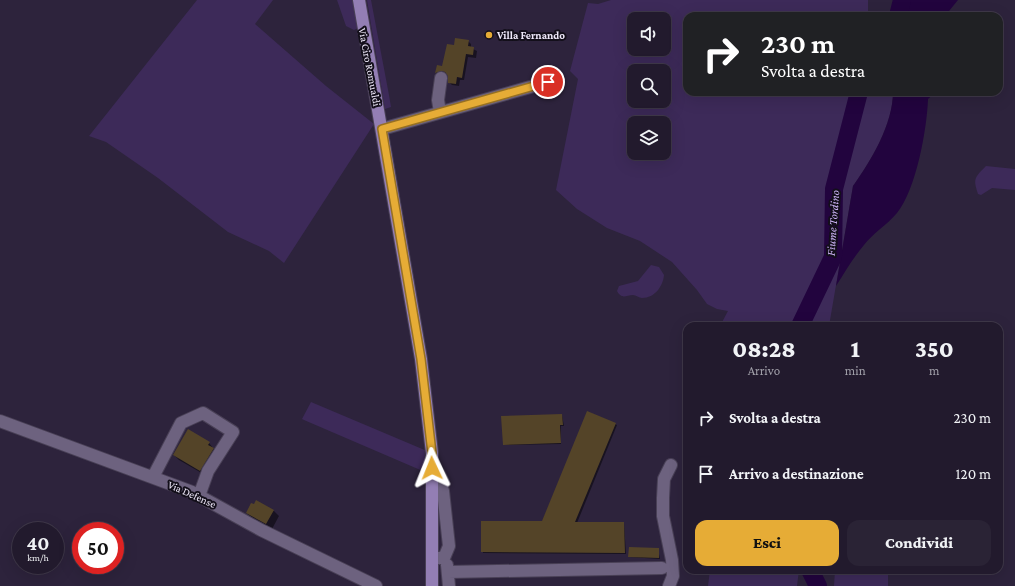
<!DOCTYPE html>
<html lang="it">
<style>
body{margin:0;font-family:"Crimson Pro",serif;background:#2a2335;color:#f1f3f6;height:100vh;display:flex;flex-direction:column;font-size:15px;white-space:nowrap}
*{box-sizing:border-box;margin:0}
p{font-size:13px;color:#a2a1aa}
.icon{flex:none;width:22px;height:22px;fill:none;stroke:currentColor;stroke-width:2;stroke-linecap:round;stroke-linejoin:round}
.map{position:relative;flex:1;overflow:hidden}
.details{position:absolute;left:683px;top:322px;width:320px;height:252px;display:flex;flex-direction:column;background:#221a2d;border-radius:12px;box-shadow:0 4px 16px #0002,0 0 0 1px #3f3849}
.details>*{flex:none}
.hud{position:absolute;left:683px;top:12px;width:320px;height:84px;border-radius:12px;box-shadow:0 4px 16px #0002,0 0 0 1px #3f3849;background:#202124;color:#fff;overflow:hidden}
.buttons{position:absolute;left:627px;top:12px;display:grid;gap:8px}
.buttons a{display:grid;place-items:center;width:44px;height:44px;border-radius:8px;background:#221a2d;box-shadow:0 4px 16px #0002,0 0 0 1px #3f3849;font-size:20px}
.speed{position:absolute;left:12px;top:522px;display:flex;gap:8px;font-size:20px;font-weight:700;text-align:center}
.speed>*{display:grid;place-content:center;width:52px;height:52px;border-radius:50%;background:#221a2d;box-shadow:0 4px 16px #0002,0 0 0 1px #3f3849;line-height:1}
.speed small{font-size:10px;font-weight:400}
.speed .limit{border:6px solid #d22;background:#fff;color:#111}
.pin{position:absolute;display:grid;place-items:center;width:34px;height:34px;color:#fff;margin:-17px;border:2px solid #fff;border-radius:50%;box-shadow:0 1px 4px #0007}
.me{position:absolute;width:44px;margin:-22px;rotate:358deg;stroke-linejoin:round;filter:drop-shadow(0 0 3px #0008)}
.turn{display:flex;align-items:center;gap:14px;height:84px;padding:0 12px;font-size:18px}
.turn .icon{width:52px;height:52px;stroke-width:2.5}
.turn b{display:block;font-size:28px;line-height:34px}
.eta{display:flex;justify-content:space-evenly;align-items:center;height:68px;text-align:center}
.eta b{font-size:24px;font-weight:800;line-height:28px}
.button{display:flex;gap:8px;margin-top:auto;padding:8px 12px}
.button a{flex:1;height:46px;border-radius:12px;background:#e6ac36;color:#111;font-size:16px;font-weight:800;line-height:46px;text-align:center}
.button a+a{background:#2a2335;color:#f1f3f6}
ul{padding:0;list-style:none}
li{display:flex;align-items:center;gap:12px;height:56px;padding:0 12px}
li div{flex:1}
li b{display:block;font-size:15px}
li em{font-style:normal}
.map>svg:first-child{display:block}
.green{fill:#3d2a59;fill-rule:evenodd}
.water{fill:#22043e}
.shadow{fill:#0007}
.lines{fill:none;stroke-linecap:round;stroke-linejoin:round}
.river{stroke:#22043e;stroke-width:18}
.building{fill:#544428}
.minor-casing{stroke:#494056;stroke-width:14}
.major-casing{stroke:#494056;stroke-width:14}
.minor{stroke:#6d627f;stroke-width:12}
.major{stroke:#937eb4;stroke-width:12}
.route-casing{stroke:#967023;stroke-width:10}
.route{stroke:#e6ac36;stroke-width:7}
.poi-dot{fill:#e6ac36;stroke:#130f1a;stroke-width:1.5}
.labels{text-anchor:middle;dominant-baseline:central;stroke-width:4;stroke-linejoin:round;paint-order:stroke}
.poi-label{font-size:11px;font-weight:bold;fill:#efe9fa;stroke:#130f1a;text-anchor:start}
.street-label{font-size:11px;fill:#efe9fa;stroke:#130f1a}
.water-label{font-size:12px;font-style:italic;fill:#cab1f3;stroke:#130f1a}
</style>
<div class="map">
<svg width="1015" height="586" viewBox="0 0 1015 586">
<rect width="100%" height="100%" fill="#2d233c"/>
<path class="green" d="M 197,0 L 273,0 L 255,24 L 326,86 L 374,124 L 284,263 L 269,251 L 228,232 L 158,178 L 106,142 L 89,136 Z
M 337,0 L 354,0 L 358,28 L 354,30 L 346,26 Z
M 367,0 L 371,0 L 389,95 L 391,107 L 385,109 Z
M 611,0 L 868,0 L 868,16 L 687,16 L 687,92 L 893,92 C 893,124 871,161 853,186 L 829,326 L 720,326 L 728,311 L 717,309 L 707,304 L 697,290 L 672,262 L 640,241 L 607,228 L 577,209 L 556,190 L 578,79 L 570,71 L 588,3 L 598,4 ZM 634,19 L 664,19 L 664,49 L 634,49 ZM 634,71 L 664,71 L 664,101 L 634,101 ZM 634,123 L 664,123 L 664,153 L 634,153 Z
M 986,166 L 1015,169 L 1015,190 L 992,188 L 981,195 L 978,194 C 973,179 974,178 986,166 Z
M 651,265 L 659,267 L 664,275 C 663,286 655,298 642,298 C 639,298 636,295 633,295 C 626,295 622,300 617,291 L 619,286 L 638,281 Z
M 311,402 L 427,451 L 425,472 L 304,420 L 302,419 Z
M 710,570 L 799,570 L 797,586 L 708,586 Z
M 835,570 L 888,570 L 888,586 L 834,586 Z"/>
<path class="water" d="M 906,0 L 958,0 L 945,16 L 901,16 Z
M 893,92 L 936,92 L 928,99 C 927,129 916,190 897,213 C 887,225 873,233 864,245 C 853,258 845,272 836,286 L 853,186 C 871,161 893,124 893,92 Z"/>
<path class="shadow" d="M 468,41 L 471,44 L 471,48 L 477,51 L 476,58 L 468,57 L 464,80 L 460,80 L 459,86 L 452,85 L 449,82 L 448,74 L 445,73 L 439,75 L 436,73 L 438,66 L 442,67 L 455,46 Z
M 588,412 L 617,425 L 577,523 L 624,523 L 626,554 L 483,553 L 482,522 L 542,522 Z
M 562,415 L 564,426 L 561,426 L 561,444 L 504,445 Z
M 209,443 L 218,454 L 205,475 L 179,460 L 174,455 Z
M 256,502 L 274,511 L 279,516 L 272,529 L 252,518 L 247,513 Z
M 658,549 L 660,559 L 629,557 Z"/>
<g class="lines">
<path class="river" d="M 898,16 L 902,0
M 800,326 L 833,257 L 834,189 L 859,92
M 810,570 L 818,586"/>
</g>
<path class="building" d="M 455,38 L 469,40 L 468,46 L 474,47 L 473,55 L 466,54 L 462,78 L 457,77 L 456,84 L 448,83 L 448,76 L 445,72 L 442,71 L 435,73 L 437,65 L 442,66 L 447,44 L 454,45 Z
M 587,411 L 616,423 L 575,522 L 624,522 L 625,553 L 481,552 L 481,521 L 542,521 Z
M 562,414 L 563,425 L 560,425 L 561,443 L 503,445 L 501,416 Z
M 188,429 L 210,442 L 208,445 L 214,448 L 200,471 L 173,455 Z
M 256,500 L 274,510 L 266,524 L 246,513 L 251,503 L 254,504 Z
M 629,547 L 659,548 L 659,558 L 628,557 Z"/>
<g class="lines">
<defs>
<path id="minor" d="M 440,112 L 438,100 L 441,78
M 382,129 L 548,82
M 0,421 L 192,492 L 261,530 L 376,586
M 153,477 L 181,423 L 203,413 L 233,432 L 208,471 L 199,496
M 432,558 L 444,558 L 449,546 L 443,491 L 441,485 L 432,482
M 447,565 L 449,586
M 448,572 L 662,568
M 669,586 L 673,576 L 672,560 L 663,516 L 663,498 L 664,479 L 671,465"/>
<path id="major" d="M 359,0 L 421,359 L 432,453 L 432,586"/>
</defs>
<use href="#minor" class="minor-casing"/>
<use href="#major" class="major-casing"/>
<use href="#minor" class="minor"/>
<use href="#major" class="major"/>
</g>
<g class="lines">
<defs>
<path id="route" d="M 432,468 L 432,453 L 421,359 L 382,129 L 548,82"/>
</defs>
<use href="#route" class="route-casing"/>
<use href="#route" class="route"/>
</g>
<circle class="poi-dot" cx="489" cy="35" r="4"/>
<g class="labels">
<g class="poi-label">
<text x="497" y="35">Villa Fernando</text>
</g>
<g class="street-label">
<text transform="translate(370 67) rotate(79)">Via Ciro Romualdi</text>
<text transform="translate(192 494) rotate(24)">Via Defense</text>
</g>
<g class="water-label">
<text transform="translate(833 223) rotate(-86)">Fiume Tordino</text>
</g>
</g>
</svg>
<div class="buttons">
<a><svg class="icon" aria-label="sound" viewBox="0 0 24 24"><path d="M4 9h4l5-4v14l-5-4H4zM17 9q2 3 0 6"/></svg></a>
<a><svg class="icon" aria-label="search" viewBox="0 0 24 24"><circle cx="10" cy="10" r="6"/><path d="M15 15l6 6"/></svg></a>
<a><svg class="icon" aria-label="layers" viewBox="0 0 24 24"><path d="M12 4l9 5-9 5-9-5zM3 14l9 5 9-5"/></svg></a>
</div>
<div class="speed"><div>40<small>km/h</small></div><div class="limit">50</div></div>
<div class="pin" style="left:548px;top:82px;background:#d93025"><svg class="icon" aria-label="arrive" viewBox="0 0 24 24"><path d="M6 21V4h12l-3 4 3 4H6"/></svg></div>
<svg class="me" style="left:432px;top:468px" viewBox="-20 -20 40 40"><path d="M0-17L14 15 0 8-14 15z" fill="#e6ac36" stroke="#fff" stroke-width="4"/></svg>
<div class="hud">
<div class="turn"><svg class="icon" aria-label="right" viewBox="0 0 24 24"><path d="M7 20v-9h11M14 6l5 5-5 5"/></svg><div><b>230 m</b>Svolta a destra</div></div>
</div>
<section class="details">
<div class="eta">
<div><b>08:28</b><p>Arrivo</p></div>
<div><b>1</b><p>min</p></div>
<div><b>350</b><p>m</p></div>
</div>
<ul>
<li><svg class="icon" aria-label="right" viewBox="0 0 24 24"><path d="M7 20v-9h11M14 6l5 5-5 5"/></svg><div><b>Svolta a destra</b></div><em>230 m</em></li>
<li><svg class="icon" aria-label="arrive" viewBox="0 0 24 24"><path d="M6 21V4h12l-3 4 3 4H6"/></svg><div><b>Arrivo a destinazione</b></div><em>120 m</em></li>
</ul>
<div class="button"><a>Esci</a><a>Condividi</a></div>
</section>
</div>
